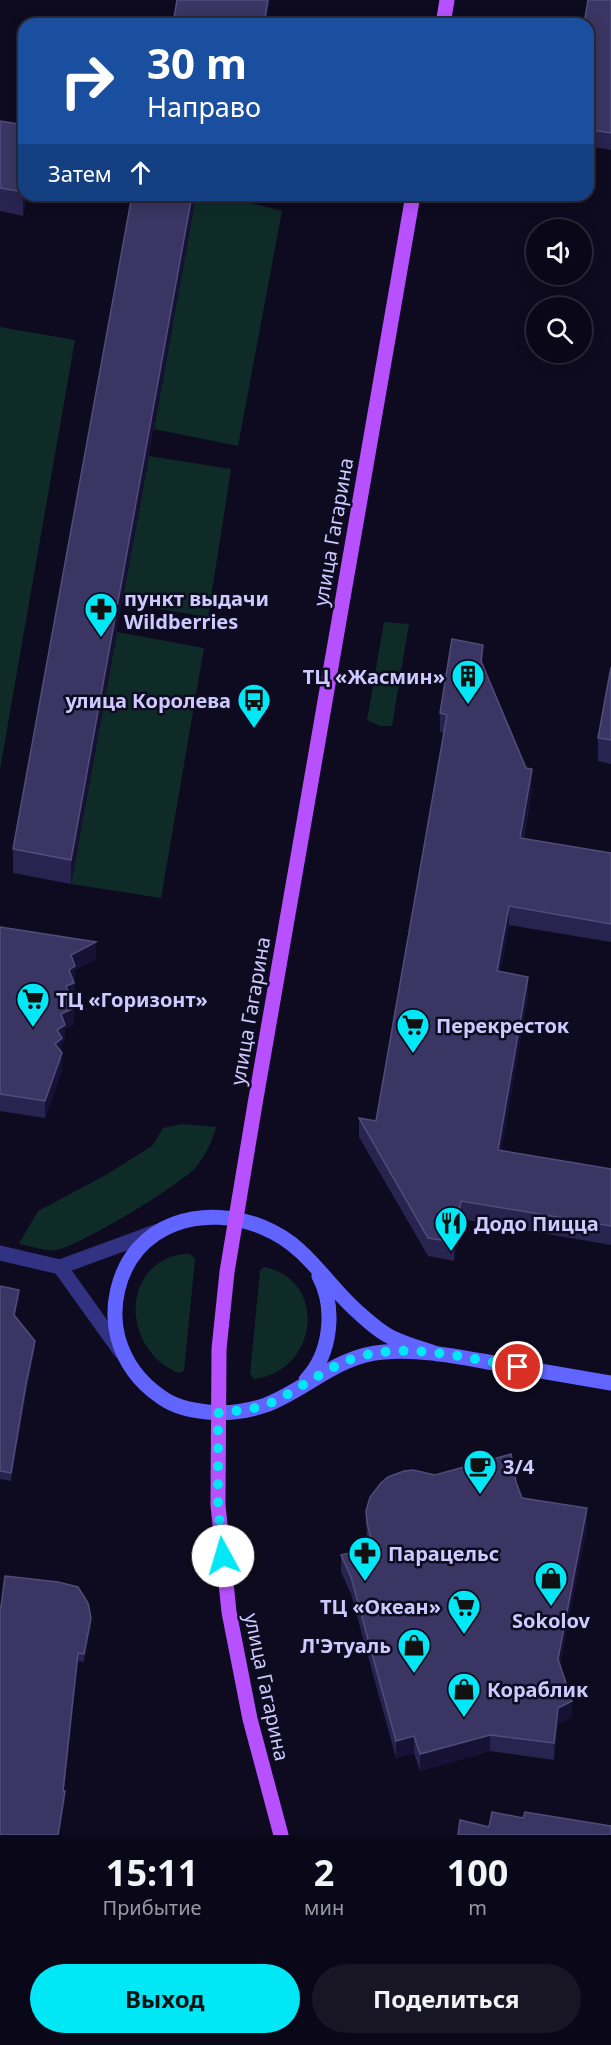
<!DOCTYPE html>
<html lang="ru">
<meta charset="utf-8">
<style>
body{margin:0;font-family:"Noto Sans",sans-serif;background:#181625;color:#f1f3f6;height:100vh;display:flex;flex-direction:column;font-size:22px;white-space:nowrap}
*{box-sizing:border-box;margin:0}
p{font-size:20px;color:#999aa2}
.icon{flex:none;width:33px;height:33px;fill:none;stroke:currentColor;stroke-width:2;stroke-linecap:round;stroke-linejoin:round}
.map{position:relative;height:1835px;overflow:hidden}
.details{display:flex;flex-direction:column;background:#0a0818;flex:1}
.details>*{flex:none}
.top-card{position:absolute;left:18px;top:18px;width:576px;height:183px;border-radius:18px;box-shadow:0 3px 15px #0003,0 0 0 2px #2a2937;background:#1a4fa0;color:#fff;overflow:hidden}
.tools{position:absolute;left:526px;top:219px;display:grid;gap:12px}
.tools a{display:grid;place-items:center;width:66px;height:66px;border-radius:50%;background:#0a0818;box-shadow:0 3px 15px #0003,0 0 0 2px #2a2937;font-size:30px}
.pin{position:absolute;display:grid;place-items:center;width:51px;height:51px;color:#fff;margin:-26px;border:3px solid #fff;border-radius:50%;box-shadow:0 2px 6px #0007}
.me{position:absolute;width:66px;margin:-33px;rotate:354deg;stroke-linejoin:round;filter:drop-shadow(0 0 4px #0008)}
.turn{display:flex;align-items:center;gap:21px;height:126px;padding:0 30px;font-size:27px}
.turn .icon{width:78px;height:78px;stroke-width:2.5}
.turn b{display:block;font-size:42px;line-height:51px}
.then{display:flex;align-items:center;height:57px;padding:0 30px;background:#0003;gap:12px;font-size:22px}
.eta{display:flex;justify-content:space-evenly;align-items:center;height:102px;text-align:center}
.eta b{font-size:36px;font-weight:700;line-height:42px}
.cta{display:flex;gap:12px;margin-top:auto;padding:12px 30px}
.cta a{flex:1;height:69px;border-radius:36px;background:#00e7f5;color:#111;font-size:24px;font-weight:700;line-height:69px;text-align:center}
.cta a+a{background:#181625;color:#f1f3f6}
.map>svg:first-child{display:block}
.green{fill:#0e2b28}
.lines{fill:none;stroke-linecap:round;stroke-linejoin:round}
.minor{stroke:#323283;stroke-width:15}
.secondary{stroke:#6164ff;stroke-width:15}
.primary{stroke:#b751ff;stroke-width:15}
.wall{fill:#292350}
.shaded-wall{fill:#171235}
.building{fill:#3b3563;stroke:#524c7b;stroke-width:1.5}
.route{stroke:#00e7f5;stroke-width:10;stroke-dasharray:0 18}
.labels{text-anchor:middle;dominant-baseline:central;stroke-width:5;stroke-linejoin:round;paint-order:stroke}
.street-label{font-size:20px;fill:#cecaff;stroke:#0e0b20}
.poi-label{font-size:20px;font-weight:bold;fill:#cecaff;stroke:#0e0b20;text-anchor:start}
</style>
<div class="map">
<svg width="611" height="1835" viewBox="0 0 611 1835">
<rect width="100%" height="100%" fill="#0e0b20"/>
<path class="green" d="M 196,195 L 220,195 L 282,211 L 238,446 L 154,429 Z
M 0,327 L 75,340 L 0,769 Z
M 149,456 L 231,469 L 208,617 L 122,603 Z
M 384,622 L 409,624 L 392,726 L 380,726 L 367,720 Z
M 117,632 L 204,648 L 161,898 L 71,884 Z
M 182,1124 L 216,1127 C 212,1142 205,1156 195,1168 C 180,1185 78,1247 56,1250 C 45,1251 31,1246 19,1244 L 38,1211 L 104,1176 L 152,1146 L 163,1128 Z
M 183,1254 L 190,1254 L 195,1259 L 184,1371 L 179,1373 C 122,1351 119,1264 183,1254 Z
M 264,1267 C 328,1279 319,1371 254,1379 L 250,1374 L 260,1271 Z"/>
<g class="lines">
<path class="minor" d="M 0,1253 L 60,1267
M 60,1267 L 121,1352
M 60,1267 L 158,1231"/>
<path class="secondary" d="M 437,1354 C 423,1349 408,1345 395,1339 C 382,1334 369,1322 359,1313 C 337,1294 321,1270 300,1251 C 258,1211 179,1202 138,1249 C 118,1272 110,1308 118,1338 C 125,1363 139,1382 161,1397 C 175,1407 190,1410 207,1412 C 226,1414 248,1411 266,1405 C 307,1389 338,1355 384,1352 C 419,1349 454,1356 488,1362 C 529,1369 570,1376 611,1383
M 306,1380 C 331,1354 336,1308 319,1276"/>
<path class="primary" d="M 443,24 L 447,0
M 281,1835 L 250,1719 L 229,1612 L 218,1505 L 219,1349 L 227,1272 L 255,1104 L 413,195"/>
</g>
<path class="wall" d="M 611,0 L 611,150 L 588,146 L 588,24 Z
M 0,121 L 24,195 L 27,195 L 23,216 L 0,211 Z
M 132,195 L 71,884 L 13,873 L 13,849 Z
M 483,664 L 483,666 L 532,788 L 524,838 L 611,853 L 611,942 L 509,925 L 500,972 L 528,995 L 501,1151 L 611,1169 L 611,1245 L 461,1219 L 454,1261 L 428,1256 L 359,1137 L 359,1118 L 376,1121 L 444,733 L 440,732 L 440,713 Z
M 611,667 L 611,764 L 598,761 L 598,738 Z
M 0,927 L 96,959 L 75,970 L 74,999 L 72,1000 L 74,1024 L 65,1029 L 65,1041 L 62,1043 L 62,1070 L 45,1118 L 0,1111 Z
M 0,1286 L 19,1298 L 15,1317 L 35,1349 L 26,1393 L 11,1481 L 0,1479 Z
M 435,1475 L 516,1482 L 522,1498 L 587,1525 L 560,1665 L 572,1717 L 558,1724 L 554,1760 L 490,1751 L 420,1771 L 414,1753 L 396,1758 L 351,1594 L 341,1572 L 341,1555 L 369,1548 L 367,1540 L 366,1511 Z
M 0,1607 L 91,1626 L 84,1662 L 78,1661 L 64,1791 L 65,1799 L 59,1835 L 0,1835 Z"/>
<path class="shaded-wall" d="M 268,0 L 270,0 L 266,24 L 264,24 Z
M 24,187 L 24,195 L 27,195 L 23,216 L 23,192 Z
M 192,195 L 196,195 L 71,884 L 71,860 Z
M 483,645 L 483,664 L 481,680 L 481,661 Z
M 532,769 L 532,788 L 520,856 L 520,838 Z
M 509,906 L 509,925 L 497,990 L 497,971 Z
M 96,942 L 96,959 L 75,970 L 74,999 L 66,1002 L 66,986 L 71,955 Z
M 528,977 L 528,995 L 498,1169 L 498,1150 Z
M 74,1008 L 74,1024 L 65,1029 L 65,1041 L 62,1043 L 62,1070 L 45,1118 L 45,1101 L 57,1030 L 61,1014 Z
M 461,1201 L 461,1219 L 454,1261 L 454,1242 Z
M 19,1290 L 19,1298 L 14,1323 L 14,1315 Z
M 35,1341 L 35,1349 L 26,1393 L 11,1481 L 11,1473 L 26,1384 Z
M 587,1508 L 587,1525 L 558,1676 L 558,1659 Z
M 91,1618 L 91,1626 L 84,1662 L 84,1654 Z
M 78,1653 L 78,1661 L 63,1799 L 63,1791 Z
M 572,1701 L 572,1717 L 558,1724 L 554,1760 L 554,1743 L 558,1708 Z
M 490,1735 L 490,1751 L 420,1771 L 420,1754 Z
M 414,1736 L 414,1753 L 396,1758 L 396,1741 Z
M 65,1791 L 65,1799 L 59,1835 L 58,1835 Z"/>
<path class="building" d="M 177,0 L 268,0 L 264,24 L 173,24 Z
M 588,0 L 611,0 L 611,133 L 588,129 L 588,24 L 584,24 Z
M 0,121 L 24,125 L 24,187 L 23,192 L 0,188 Z
M 132,195 L 192,195 L 71,860 L 13,849 Z
M 452,639 L 483,645 L 481,661 L 526,768 L 532,769 L 520,838 L 611,853 L 611,924 L 509,906 L 497,971 L 528,977 L 498,1150 L 611,1169 L 611,1226 L 461,1201 L 454,1242 L 428,1238 L 359,1118 L 376,1121 L 447,715 L 440,713 Z
M 611,667 L 611,740 L 598,738 Z
M 0,927 L 96,942 L 71,955 L 75,966 L 69,970 L 74,983 L 66,986 L 74,1008 L 61,1014 L 65,1025 L 57,1030 L 62,1038 L 55,1044 L 62,1053 L 45,1101 L 0,1094 Z
M 0,1286 L 19,1290 L 14,1315 L 35,1341 L 26,1384 L 11,1473 L 0,1471 Z
M 511,1454 L 516,1482 L 522,1498 L 587,1508 L 558,1659 L 572,1701 L 558,1708 L 554,1743 L 490,1735 L 420,1754 L 414,1736 L 396,1741 L 351,1577 L 341,1555 L 373,1547 L 367,1523 L 366,1511 L 370,1497 L 381,1483 L 388,1477 L 404,1471 L 413,1470 L 435,1475 Z
M 5,1576 L 58,1582 L 78,1587 L 88,1603 L 91,1618 L 84,1654 L 78,1653 L 63,1791 L 65,1791 L 58,1835 L 0,1835 L 0,1607 L 1,1607 Z
M 492,1812 L 523,1818 L 525,1812 L 611,1826 L 611,1835 L 458,1835 L 460,1820 L 489,1827 Z"/>
<g class="lines">
<path class="route" d="M 223,1556 L 218,1505 L 218,1413 C 234,1411 252,1410 268,1404 C 299,1391 325,1367 358,1357 C 409,1342 466,1358 518,1367"/>
</g>
<defs>
<symbol id="pharmacy-pin" viewBox="-11 -11 22 30"><path d="M0 17L-7.5 6A9.5 9.5 0 1 1 7.5 6Z" fill="#00e7f5" stroke="#0e0b20"/><path d="M-2-6h4v4h4v4h-4v4h-4v-4h-4v-4h4Z" fill="#111"/></symbol>
<symbol id="building-pin" viewBox="-11 -11 22 30"><path d="M0 17L-7.5 6A9.5 9.5 0 1 1 7.5 6Z" fill="#00e7f5" stroke="#0e0b20"/><path d="M-4-6H4V6H1V3H-1V6H-4ZM-2.5-4.3h1.7v1.8h-1.7ZM.8-4.3h1.7v1.8H.8ZM-2.5-1h1.7V.8h-1.7ZM.8-1h1.7V.8H.8Z" fill="#111"/></symbol>
<symbol id="bus-pin" viewBox="-11 -11 22 30"><path d="M0 17L-7.5 6A9.5 9.5 0 1 1 7.5 6Z" fill="#00e7f5" stroke="#0e0b20"/><path d="M-5-6H5V4H4V6H2V4H-2V6H-4V4H-5ZM-3.5-4V0h7V-4ZM-3.5 1.2v1.5H-2V1.2ZM2 1.2v1.5H3.5V1.2Z" fill="#111"/></symbol>
<symbol id="supermarket-pin" viewBox="-11 -11 22 30"><path d="M0 17L-7.5 6A9.5 9.5 0 1 1 7.5 6Z" fill="#00e7f5" stroke="#0e0b20"/><path d="M-6-5.5h2.5l.6 2H6L4.5 2H-2.5L-4.4-4H-6ZM-1.5 3.2a1.3 1.3 0 1 0 .1 0ZM3 3.2a1.3 1.3 0 1 0 .1 0Z" fill="#111"/></symbol>
<symbol id="restaurant-pin" viewBox="-11 -11 22 30"><path d="M0 17L-7.5 6A9.5 9.5 0 1 1 7.5 6Z" fill="#00e7f5" stroke="#0e0b20"/><path d="M-5-6h1v4h1v-4h1v4h1v-4h1v5L-1.5 .5V6h-2V.5L-5-1ZM5-6V6H3V1.5H1.5Q1.5-4 5-6Z" fill="#111"/></symbol>
<symbol id="cafe-pin" viewBox="-11 -11 22 30"><path d="M0 17L-7.5 6A9.5 9.5 0 1 1 7.5 6Z" fill="#00e7f5" stroke="#0e0b20"/><path d="M-5.5-4.5H6V0H3Q3 3.5 0 3.5H-2.5Q-5.5 3.5-5.5 0ZM3-3.2v2h1.7v-2ZM-6 4.5H4V6H-6Z" fill="#111"/></symbol>
<symbol id="shop-pin" viewBox="-11 -11 22 30"><path d="M0 17L-7.5 6A9.5 9.5 0 1 1 7.5 6Z" fill="#00e7f5" stroke="#0e0b20"/><path d="M-5-2.5h2.3a2.7 3.5 0 0 1 5.4 0H5L5.5 6h-11ZM-1.5-2.5h3a1.5 2.3 0 0 0-3 0Z" fill="#111"/></symbol>
</defs>
<g fill-rule="evenodd">
<use href="#pharmacy-pin" x="82" y="590" width="38" height="52"/>
<use href="#building-pin" x="449" y="657" width="38" height="52"/>
<use href="#bus-pin" x="235" y="681" width="38" height="52"/>
<use href="#supermarket-pin" x="14" y="980" width="38" height="52"/>
<use href="#supermarket-pin" x="394" y="1006" width="38" height="52"/>
<use href="#restaurant-pin" x="432" y="1204" width="38" height="52"/>
<use href="#cafe-pin" x="461" y="1447" width="38" height="52"/>
<use href="#pharmacy-pin" x="346" y="1534" width="38" height="52"/>
<use href="#shop-pin" x="532" y="1559" width="38" height="52"/>
<use href="#supermarket-pin" x="445" y="1587" width="38" height="52"/>
<use href="#shop-pin" x="395" y="1626" width="38" height="52"/>
<use href="#shop-pin" x="445" y="1670" width="38" height="52"/>
</g>
<g class="labels">
<g class="street-label">
<text transform="translate(333 532) rotate(-80)">улица Гагарина</text>
<text transform="translate(250 1011) rotate(-80)">улица Гагарина</text>
<text transform="translate(267 1687) rotate(78)">улица Гагарина</text>
</g>
<g class="poi-label">
<text x="124" y="598">пункт выдачи<tspan x="124" dy="23">Wildberries</tspan></text>
<text x="445" y="676" text-anchor="end">ТЦ «Жасмин»</text>
<text x="231" y="700" text-anchor="end">улица Королева</text>
<text x="56" y="999">ТЦ «Горизонт»</text>
<text x="436" y="1025">Перекресток</text>
<text x="474" y="1223">Додо Пицца</text>
<text x="503" y="1466">3/4</text>
<text x="388" y="1553">Парацельс</text>
<text x="441" y="1606" text-anchor="end">ТЦ «Океан»</text>
<text x="551" y="1620" text-anchor="middle">Sokolov</text>
<text x="391" y="1645" text-anchor="end">Л'Этуаль</text>
<text x="487" y="1689">Кораблик</text>
</g>
</g>
</svg>
<div class="tools">
<a><svg class="icon" aria-label="sound" viewBox="0 0 24 24"><path d="M4 9h4l5-4v14l-5-4H4zM17 9q2 3 0 6"/></svg></a>
<a><svg class="icon" aria-label="search" viewBox="0 0 24 24"><circle cx="10" cy="10" r="6"/><path d="M15 15l6 6"/></svg></a>
</div>
<div class="pin" style="left:518px;top:1367px;background:#d93025"><svg class="icon" aria-label="arrive" viewBox="0 0 24 24"><path d="M6 21V4h12l-3 4 3 4H6"/></svg></div>
<svg class="me" style="left:223px;top:1556px" viewBox="-20 -20 40 40"><circle r="19" fill="#fff"/><path d="M0-13L10 11 0 6-10 11z" fill="#00e7f5"/></svg>
<div class="top-card">
<div class="turn"><svg class="icon" aria-label="right" viewBox="0 0 24 24"><path d="M7 20v-9h11M14 6l5 5-5 5"/></svg><div><b>30 m</b>Направо</div></div>
<div class="then">Затем<svg class="icon" aria-label="ahead" viewBox="0 0 24 24"><path d="M12 20V5M6 11l6-6 6 6"/></svg></div>
</div>
</div>
<section class="details">
<div class="eta">
<div><b>15:11</b><p>Прибытие</p></div>
<div><b>2</b><p>мин</p></div>
<div><b>100</b><p>m</p></div>
</div>
<div class="cta"><a>Выход</a><a>Поделиться</a></div>
</section>
